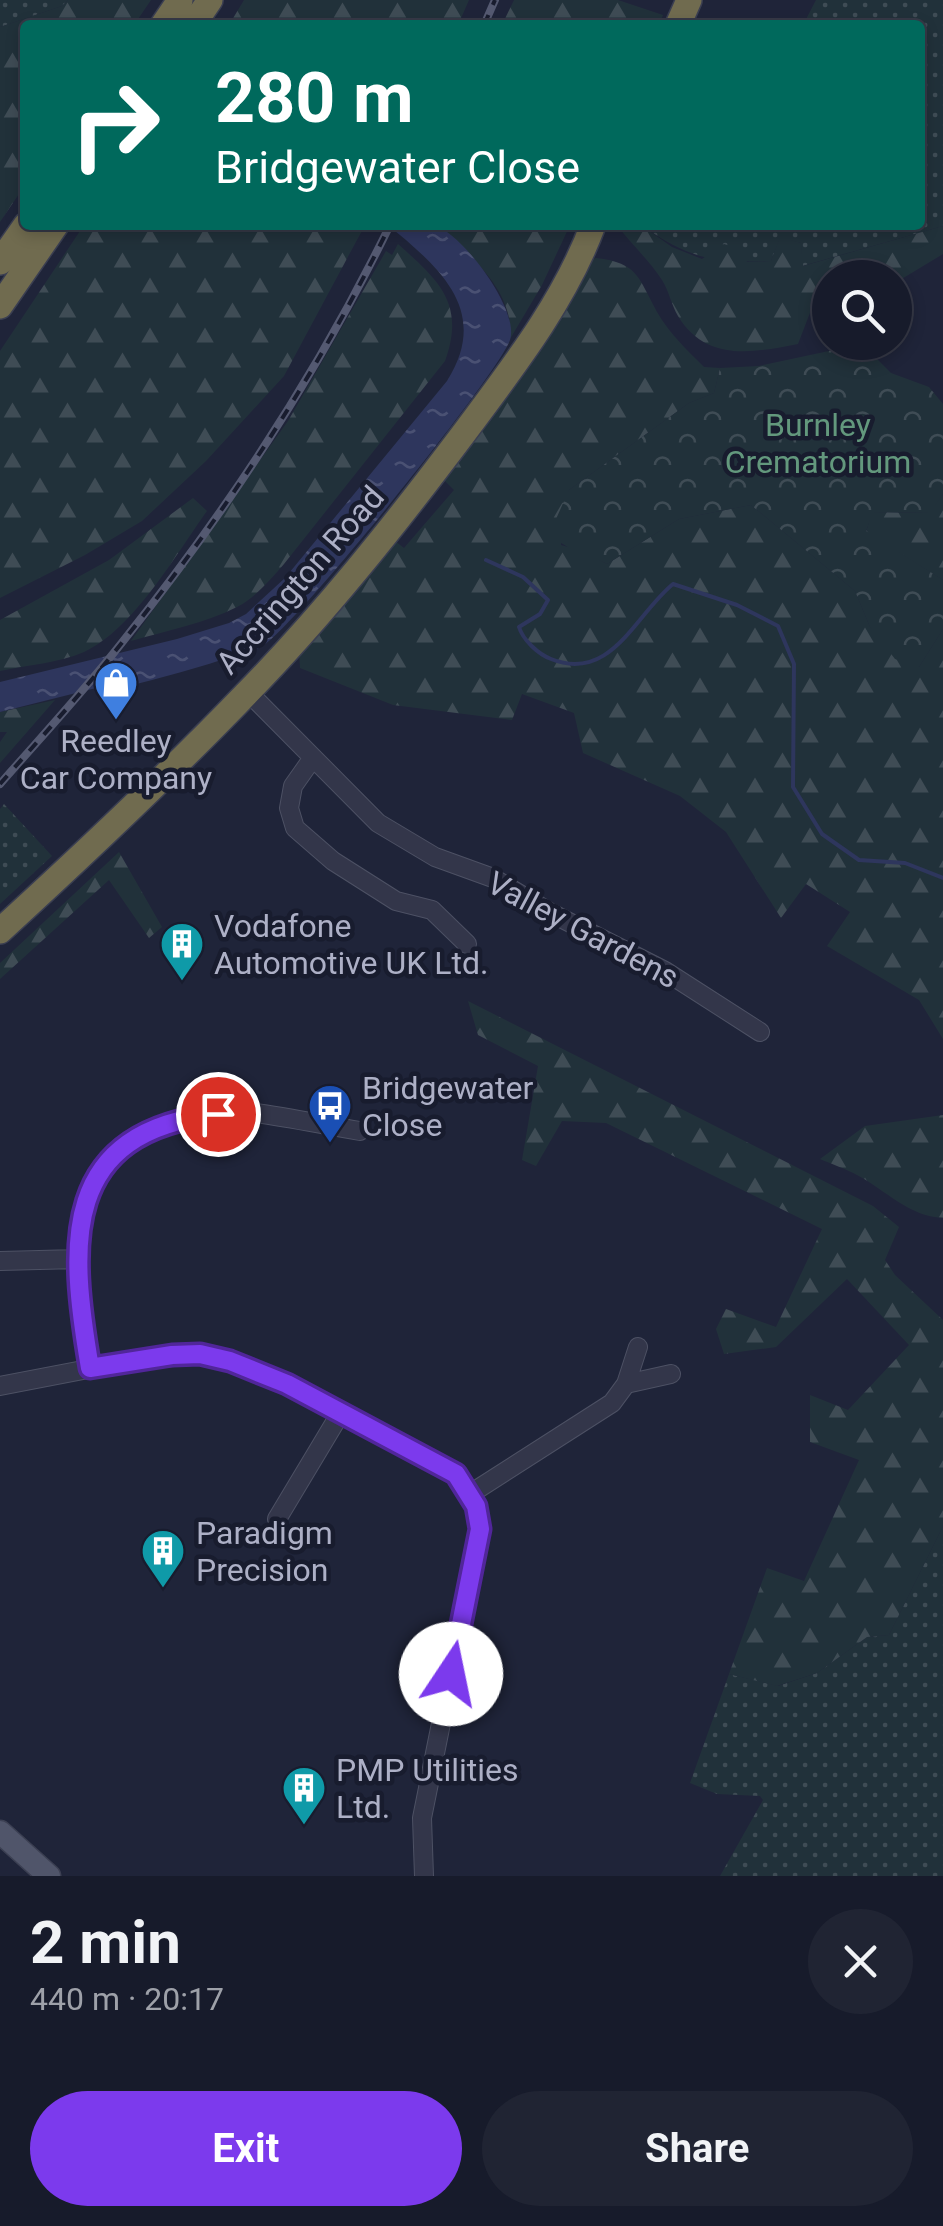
<!DOCTYPE html>
<meta charset="utf-8">
<style>
body{margin:0;font-family:Roboto,sans-serif;background:#202433;color:#f1f3f6;height:100vh;display:flex;flex-direction:column;font-size:38px;white-space:nowrap}
*{box-sizing:border-box;margin:0}
p{font-size:32px;color:#9ea1a9}
.icon{flex:none;width:55px;height:55px;fill:none;stroke:currentColor;stroke-width:2;stroke-linecap:round;stroke-linejoin:round}
.map{position:relative;height:1876px;overflow:hidden}
.sheet{display:flex;flex-direction:column;background:#171b2b;flex:1}
.sheet>*{flex:none}
.banner{position:absolute;left:20px;top:20px;width:905px;height:210px;border-radius:10px;box-shadow:0 5px 15px #0003,0 0 0 2px #363947;background:#00695c;color:#fff;overflow:hidden}
.controls{position:absolute;left:812px;top:260px;display:grid;gap:20px}
.controls a{display:grid;place-items:center;width:100px;height:100px;border-radius:50%;background:#171b2b;box-shadow:0 5px 15px #0003,0 0 0 2px #363947;font-size:50px}
.pin{position:absolute;display:grid;place-items:center;width:85px;height:85px;color:#fff;margin:-42px;border:5px solid #fff;border-radius:50%;box-shadow:0 2px 10px #0007}
.me{position:absolute;width:110px;margin:-55px;rotate:11deg;stroke-linejoin:round;filter:drop-shadow(0 0 8px #0008)}
.turn{display:flex;align-items:center;gap:35px;height:210px;padding:0 30px;font-size:45px}
.turn .icon{width:130px;height:130px;stroke-width:2.5}
.turn b{display:block;font-size:70px;line-height:85px}
.round{display:grid;place-items:center;flex:none;width:105px;height:105px;border-radius:52px;background:#202433}
.head{display:flex;align-items:center;justify-content:space-between;height:170px;padding:0 30px}
h1{font-size:60px;font-weight:700;line-height:75px}
.primary-button{display:flex;gap:20px;margin-top:auto;padding:20px 30px}
.primary-button a{flex:1;height:115px;border-radius:60px;background:#7c3aed;color:#fff;font-size:40px;font-weight:700;line-height:115px;text-align:center}
.primary-button a+a{background:#202433;color:#f1f3f6}
.map>svg:first-child{display:block}
.grass{fill:url(#grass-dots)}
.forest{fill:url(#forest-firs)}
.park{fill:url(#park-crowns)}
.water{fill:url(#water-ripples)}
.lines{fill:none;stroke-linecap:round;stroke-linejoin:round}
.stream{stroke:#2e365d;stroke-width:4}
.minor-casing{stroke:#4d5164;stroke-width:20}
.major-casing{stroke:#3c4053;stroke-width:25}
.highway-casing{stroke:#3a3e51;stroke-width:28}
.minor{stroke:#33364a;stroke-width:18}
.major{stroke:#50556a;stroke-width:22}
.highway{stroke:#706b4f;stroke-width:25}
.rail-casing{stroke:#545971;stroke-width:8}
.rail{stroke:#181c2e;stroke-width:4;stroke-dasharray:11;stroke-linecap:butt}
.route-casing{stroke:#51269a;stroke-width:25}
.route{stroke:#7c3aed;stroke-width:18}
.labels{text-anchor:middle;dominant-baseline:central;stroke-width:9;stroke-linejoin:round;paint-order:stroke}
.park-label{font-size:32px;fill:#63987d;stroke:#181c2e}
.street-label{font-size:32px;fill:#adb0c6;stroke:#181c2e}
.poi-label{font-size:32px;fill:#adb0c6;stroke:#181c2e;text-anchor:start}
</style>
<div class="map">
<svg width="943" height="1876" viewBox="0 0 943 1876">
<defs>
<pattern id="grass-dots" width="8" height="8" patternUnits="userSpaceOnUse" patternTransform="scale(2.5)"><rect width="8" height="8" fill="#21313a"/><path d="M2 2h.1M6 6h.1" fill="none" stroke="#3f4c55" stroke-width="1.8" stroke-linecap="round"/></pattern>
<pattern id="forest-firs" width="22" height="20" patternUnits="userSpaceOnUse" patternTransform="scale(2.5)"><rect width="22" height="20" fill="#21313a"/><path d="M5 1l3.5 6h-7zM16 11l3.5 6h-7z" fill="#3f4c55"/></pattern>
<pattern id="park-crowns" width="20" height="18" patternUnits="userSpaceOnUse" patternTransform="scale(2.5)"><rect width="20" height="18" fill="#21313a"/><path d="M2 6a3 3 0 1 1 6 0M12 15a3 3 0 1 1 6 0" fill="none" stroke="#3f4c55"/></pattern>
<pattern id="water-ripples" width="26" height="14" patternUnits="userSpaceOnUse" patternTransform="scale(2.5)"><rect width="26" height="14" fill="#2e365d"/><path d="M2 4q2-2 4 0t4 0M15 11q2-2 4 0t4 0" fill="none" stroke="#4a5173"/></pattern>
</defs>
<rect width="100%" height="100%" fill="#1f2439"/>
<path class="grass" d="M 0,0 L 68,0 L 62,6 L 0,27 Z
M 816,0 L 943,0 L 943,226 L 802,266 L 801,243 L 780,238 L 771,261 C 712,263 690,259 641,225 L 920,225 L 920,25 L 803,25 Z
M 4,804 L 52,856 L 0,904 L 0,809 Z
M 943,1526 L 943,1876 L 720,1876 L 763,1800 L 760,1796 L 717,1794 L 690,1783 L 729,1674 L 778,1686 L 817,1673 L 867,1637 L 889,1635 Z"/>
<path class="forest" d="M 68,0 L 151,0 L 134,25 L 25,25 L 25,185 L 0,222 L 0,27 L 62,6 Z
M 244,0 L 469,0 L 458,25 L 236,25 L 232,20 Z
M 514,0 L 618,0 L 663,15 L 659,25 L 502,25 Z
M 84,225 L 365,225 L 284,376 L 206,461 L 142,521 L 85,555 L 0,598 L 0,351 Z
M 435,225 L 570,225 L 542,285 L 510,339 C 515,290 469,254 435,225 Z
M 617,225 L 641,225 L 672,247 L 702,259 L 724,244 L 740,249 L 747,262 L 771,261 L 780,237 L 801,243 L 803,266 L 943,226 L 943,254 L 895,283 L 895,278 L 830,278 L 830,308 L 811,310 L 798,344 C 752,353 706,362 678,316 C 671,304 669,291 662,280 C 649,260 631,244 617,225 Z
M 398,244 C 438,280 466,303 445,361 L 284,564 C 270,580 256,597 237,607 C 205,623 166,631 131,641 L 288,421 L 386,251 L 392,255 Z
M 596,258 C 639,263 638,278 657,312 C 669,333 687,350 704,367 L 720,368 L 714,393 L 689,403 L 569,490 L 561,545 L 582,551 L 607,564 L 679,519 L 751,505 L 855,591 L 870,627 L 919,667 L 943,629 L 943,1039 L 919,1000 L 827,946 L 850,912 L 806,884 L 781,918 L 726,832 L 680,796 L 583,753 L 574,713 L 522,694 L 512,720 L 393,705 L 300,668 L 299,648 L 391,538 L 404,548 L 454,490 L 440,476 L 582,262 Z
M 943,494 L 943,580 L 866,532 L 872,512 L 929,513 Z
M 193,498 L 207,511 C 176,554 134,629 84,652 C 59,663 27,665 0,671 L 0,620 L 109,560 Z
M 55,700 L 0,763 L 0,742 L 7,732 L 0,732 L 0,712 Z
M 119,852 L 162,927 L 149,938 L 109,880 L 0,979 L 0,963 Z
M 468,1001 L 873,1206 L 899,1227 L 885,1260 L 895,1275 L 943,1320 L 943,1526 L 889,1635 L 867,1637 L 817,1673 L 777,1686 L 729,1674 L 767,1568 L 804,1581 L 859,1460 L 810,1442 L 810,1395 L 848,1410 L 909,1345 L 847,1279 L 776,1347 L 724,1354 L 716,1329 L 726,1309 L 776,1327 L 822,1229 L 606,1123 L 562,1121 L 536,1166 L 522,1160 L 538,1066 L 478,1035 Z
M 943,1115 L 943,1218 C 908,1216 887,1191 857,1175 C 846,1169 832,1164 820,1159 L 865,1126 Z"/>
<path class="park" d="M 843,348 L 868,350 L 891,373 L 929,387 L 943,404 L 943,494 L 930,513 L 873,512 L 866,531 L 943,580 L 943,629 L 919,667 L 895,659 L 870,627 L 855,591 L 751,505 L 679,519 L 607,564 C 590,555 564,550 553,535 L 556,519 L 569,490 L 689,403 L 714,393 L 720,368 L 759,366 Z"/>
<path class="water" d="M 388,225 C 401,225 421,221 434,225 C 462,233 520,310 510,340 C 498,375 292,631 261,647 C 250,653 236,655 224,659 C 186,672 146,681 107,692 L 96,688 L 0,712 L 0,682 L 177,639 L 229,623 L 246,614 L 285,578 L 447,381 C 491,311 440,268 388,225 Z"/>
<g class="lines">
<path class="stream" d="M 486,560 L 523,577 L 548,600 L 540,614 L 519,627 C 523,640 538,654 551,659 C 611,683 635,615 673,584 L 737,605 L 778,626 L 794,664 L 793,787 L 822,834 L 859,860 L 905,863 L 943,878"/>
<defs>
<path id="minor" d="M 248,692 L 378,823 L 435,857 L 493,878 L 551,913 L 665,971 L 760,1032
M 312,759 L 293,786 L 289,808 L 295,828 L 333,861 L 396,901 L 432,910 L 467,944
M 0,1261 L 78,1259
M 90,1369 C 78,1294 57,1193 130,1141 C 139,1134 154,1131 165,1127 C 190,1117 219,1110 247,1112 C 285,1116 323,1125 360,1131
M 626,1384 L 638,1347
M 0,1386 L 135,1360 L 200,1355 L 230,1361 L 287,1384 L 456,1474 C 471,1491 476,1507 480,1529 L 422,1818 L 424,1876
M 470,1494 L 612,1403 L 626,1384 L 671,1374
M 277,1519 L 340,1414"/>
<path id="major" d="M 0,1832 L 49,1876"/>
<path id="highway" d="M 163,25 L 180,0
M 193,25 L 210,0
M 678,25 L 689,0
M 0,262 L 26,225
M 0,306 L 56,225
M 0,931 C 84,854 167,776 246,694 C 324,614 394,526 461,437 C 510,371 564,303 593,225"/>
</defs>
<use href="#minor" class="minor-casing"/>
<use href="#major" class="major-casing"/>
<use href="#highway" class="highway-casing"/>
<use href="#minor" class="minor"/>
<use href="#major" class="major"/>
<use href="#highway" class="highway"/>
<defs>
<path id="rail" d="M 484,25 L 495,0
M 0,784 C 42,736 85,690 124,640 C 227,511 318,373 390,225"/>
</defs>
<use href="#rail" class="rail-casing"/>
<use href="#rail" class="rail"/>
</g>
<g class="lines">
<defs>
<path id="route" d="M 218,1114 C 59,1131 69,1245 90,1368 L 172,1355 L 200,1354 L 230,1361 L 287,1384 L 456,1474 L 476,1506 L 480,1529 L 451,1674"/>
</defs>
<use href="#route" class="route-casing"/>
<use href="#route" class="route"/>
</g>
<defs>
<symbol id="shop-pin" viewBox="-11 -11 22 30"><path d="M0 17L-7.5 6A9.5 9.5 0 1 1 7.5 6Z" fill="#3f7fe0" stroke="#181c2e"/><path d="M-5-2.5h2.3a2.7 3.5 0 0 1 5.4 0H5L5.5 6h-11ZM-1.5-2.5h3a1.5 2.3 0 0 0-3 0Z" fill="#fff"/></symbol>
<symbol id="building-pin" viewBox="-11 -11 22 30"><path d="M0 17L-7.5 6A9.5 9.5 0 1 1 7.5 6Z" fill="#0f9aa8" stroke="#181c2e"/><path d="M-4-6H4V6H1V3H-1V6H-4ZM-2.5-4.3h1.7v1.8h-1.7ZM.8-4.3h1.7v1.8H.8ZM-2.5-1h1.7V.8h-1.7ZM.8-1h1.7V.8H.8Z" fill="#fff"/></symbol>
<symbol id="bus-pin" viewBox="-11 -11 22 30"><path d="M0 17L-7.5 6A9.5 9.5 0 1 1 7.5 6Z" fill="#1a4fb4" stroke="#181c2e"/><path d="M-5-6H5V4H4V6H2V4H-2V6H-4V4H-5ZM-3.5-4V0h7V-4ZM-3.5 1.2v1.5H-2V1.2ZM2 1.2v1.5H3.5V1.2Z" fill="#fff"/></symbol>
</defs>
<g fill-rule="evenodd">
<use href="#shop-pin" x="91" y="658" width="50" height="68"/>
<use href="#building-pin" x="157" y="919" width="50" height="68"/>
<use href="#bus-pin" x="305" y="1081" width="50" height="68"/>
<use href="#building-pin" x="138" y="1526" width="50" height="68"/>
<use href="#building-pin" x="279" y="1763" width="50" height="68"/>
</g>
<g class="labels">
<g class="park-label">
<text x="818" y="425">Burnley<tspan x="818" dy="37">Crematorium</tspan></text>
</g>
<g class="street-label">
<text transform="translate(300 580) rotate(-49)">Accrington Road</text>
<text transform="translate(583 930) rotate(28)">Valley Gardens</text>
</g>
<g class="poi-label">
<text x="116" y="741" text-anchor="middle">Reedley<tspan x="116" dy="37">Car Company</tspan></text>
<text x="214" y="926">Vodafone<tspan x="214" dy="37">Automotive UK Ltd.</tspan></text>
<text x="362" y="1088">Bridgewater<tspan x="362" dy="37">Close</tspan></text>
<text x="196" y="1533">Paradigm<tspan x="196" dy="37">Precision</tspan></text>
<text x="336" y="1770">PMP Utilities<tspan x="336" dy="37">Ltd.</tspan></text>
</g>
</g>
</svg>
<div class="controls">
<a><svg class="icon" aria-label="search" viewBox="0 0 24 24"><circle cx="10" cy="10" r="6"/><path d="M15 15l6 6"/></svg></a>
</div>
<div class="pin" style="left:218px;top:1114px;background:#d93025"><svg class="icon" aria-label="arrive" viewBox="0 0 24 24"><path d="M6 21V4h12l-3 4 3 4H6"/></svg></div>
<svg class="me" style="left:451px;top:1674px" viewBox="-20 -20 40 40"><circle r="19" fill="#fff"/><path d="M0-13L10 11 0 6-10 11z" fill="#7c3aed"/></svg>
<div class="banner">
<div class="turn"><svg class="icon" aria-label="right" viewBox="0 0 24 24"><path d="M7 20v-9h11M14 6l5 5-5 5"/></svg><div><b>280 m</b>Bridgewater Close</div></div>
</div>
</div>
<section class="sheet">
<div class="head"><div><h1>2 min</h1><p>440 m · 20:17</p></div><a class="round"><svg class="icon" aria-label="close" viewBox="0 0 24 24"><path d="M6 6l12 12M18 6L6 18"/></svg></a></div>
<div class="primary-button"><a>Exit</a><a>Share</a></div>
</section>
